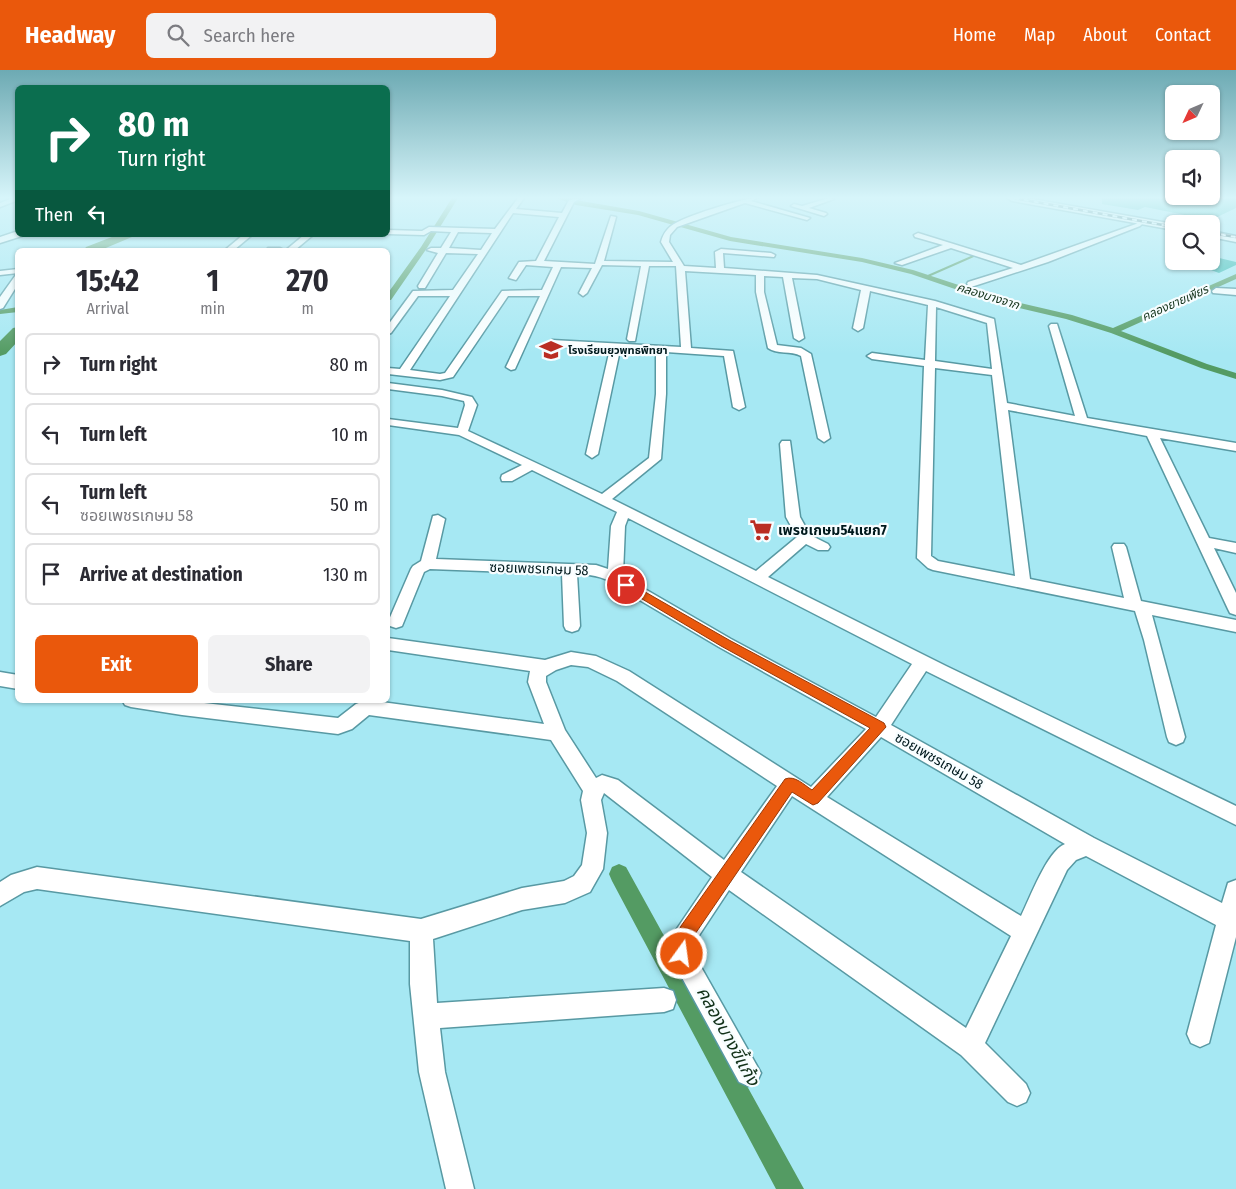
<!DOCTYPE html>
<meta charset="utf-8">
<style>
body{margin:0;font-family:"Fira Sans Condensed","Noto Sans Thai",sans-serif;background:#f2f2f3;color:#2b2b33;height:100vh;display:flex;flex-direction:column;font-size:19px;white-space:nowrap}
*{box-sizing:border-box;margin:0}
p{font-size:16px;color:#7c7c81}
.icon{flex:none;width:28px;height:28px;fill:none;stroke:currentColor;stroke-width:2;stroke-linecap:round;stroke-linejoin:round}
.map{position:relative;flex:1;overflow:hidden}
.details{position:absolute;left:15px;top:178px;width:375px;height:455px;display:flex;flex-direction:column;background:#fff;border-radius:8px;box-shadow:0 1px 4px #0004}
.details>*{flex:none}
.banner{position:absolute;left:15px;top:15px;width:375px;height:152px;border-radius:8px;box-shadow:0 1px 4px #0004;background:#0b6e4f;color:#fff;overflow:hidden}
.needle{width:32px;rotate:226deg}
.controls{position:absolute;left:1165px;top:15px;display:grid;gap:10px}
.controls a{display:grid;place-items:center;width:55px;height:55px;border-radius:8px;background:#fff;box-shadow:0 1px 4px #0004;font-size:25px}
.pin{position:absolute;display:grid;place-items:center;width:42px;height:42px;color:#fff;margin:-21px;border:2px solid #fff;border-radius:50%;box-shadow:0 1px 5px #0007}
.me{position:absolute;width:55px;margin:-28px;rotate:14deg;stroke-linejoin:round;filter:drop-shadow(0 0 4px #0008)}
.turn{display:flex;align-items:center;gap:18px;height:105px;padding:0 20px;font-size:22px}
.turn .icon{width:65px;height:65px;stroke-width:2.5}
.turn b{display:block;font-size:35px;line-height:42px}
.then{display:flex;align-items:center;height:48px;padding:0 20px;background:#0003;gap:10px;font-size:19px}
.eta{display:flex;justify-content:space-evenly;align-items:center;height:85px;text-align:center}
.eta b{font-size:30px;font-weight:700;line-height:35px}
.cta{display:flex;gap:10px;margin-top:auto;padding:10px 20px}
.cta a{flex:1;height:58px;border-radius:8px;background:#ea580c;color:#fff;font-size:20px;font-weight:700;line-height:58px;text-align:center}
.cta a+a{background:#f2f2f3;color:#2b2b33}
ul{padding:0;list-style:none}
li{display:flex;align-items:center;gap:15px;height:62px;margin:0 10px 8px;padding:0 10px;border:2px solid #e1e1e2;border-radius:8px}
li div{flex:1}
li b{display:block;font-size:19px}
li em{font-style:normal}
header{display:flex;align-items:center;gap:30px;box-sizing:border-box;height:70px;padding:0 25px;background:#ea580c;color:#fff}
header strong{font-size:24px}
nav{display:flex;gap:28px;margin-inline-start:auto;font-size:18px}
.search{width:350px;height:45px;background:#f2f2f3;display:flex;align-items:center;gap:12px;box-sizing:border-box;padding:0 18px;border-radius:8px;color:#7c7c81;font-size:19px}
.map>svg:first-child{display:block}
.lines{fill:none;stroke-linecap:round;stroke-linejoin:round}
.stream{stroke:#549b63;stroke-width:2}
.canal{fill:#549b63;fill-rule:evenodd}
.river{fill:#549b63;fill-rule:evenodd}
.building{fill:#31b6ae}
.street-casing{stroke:#5899a3;stroke-width:3}
.secondary-casing{stroke:#5899a3;stroke-width:3}
.primary-casing{stroke:#5899a3;stroke-width:3}
.street{fill:#fff;fill-rule:evenodd}
.secondary{fill:#fff;fill-rule:evenodd}
.primary{fill:#fff;fill-rule:evenodd}
.rail-casing{stroke:#396066;stroke-width:2.5}
.rail{stroke:#f7fdff;stroke-width:2;stroke-dasharray:5;stroke-linecap:butt}
.route{fill:#ea580c;stroke:#983908}
.labels{text-anchor:middle;dominant-baseline:central;stroke-width:4.5;stroke-linejoin:round;paint-order:stroke}
.far-poi-label{font-size:11px;font-weight:bold;fill:#00191d;stroke:#f7fdff;text-anchor:start}
.far-water-label{font-size:12px;font-style:italic;fill:#123119;stroke:#f7fdff}
.poi-label{font-size:14px;font-weight:bold;fill:#00191d;stroke:#f7fdff;text-anchor:start}
.street-label{font-size:14px;fill:#00191d;stroke:#f7fdff}
.near-water-label{font-size:18px;font-style:italic;fill:#123119;stroke:#f7fdff}
</style>
<header>
<strong>Headway</strong>
<div class="search"><svg class="icon" aria-label="search" viewBox="0 0 24 24"><circle cx="10" cy="10" r="6"/><path d="M15 15l6 6"/></svg>Search here</div>
<nav><a>Home</a><a>Map</a><a>About</a><a>Contact</a></nav>
</header>
<div class="map">
<svg width="1236" height="1119" viewBox="0 0 1236 1119">
<rect width="100%" height="100%" fill="#a6e8f3"/>
<g class="lines">
<path class="stream" d="M 928,206 L 978,184"/>
<path class="canal" d="M 452,128 L 458,128 L 427,178 L 391,230 L 388,230 L 388,223 L 421,177 Z
M 556,128 L 564,128 L 639,141 L 731,167 L 862,188 L 913,200 L 995,227 L 1072,245 L 1113,258 L 1236,204 L 1236,209 L 1121,261 L 1207,294 L 1236,303 L 1236,309 L 1201,298 L 1111,263 L 1066,249 L 990,231 L 911,204 L 862,192 L 730,171 L 638,145 L 576,135 Z
M 18,237 L 18,242 L 0,244 L 0,240 Z
M 619,794 L 626,797 L 804,1119 L 776,1119 L 612,811 L 609,804 L 612,797 Z"/>
<path class="river" d="M 117,165 L 134,165 L 132,167 L 101,180 L 84,180 L 86,177 Z
M 18,257 L 18,271 L 6,284 L 0,286 L 0,271 L 13,258 Z"/>
</g>
<path class="building" d="M 1102,128 L 1236,128 L 1236,138 L 1215,148 L 1200,148 L 1145,137 L 1138,140 L 1102,134 Z
M 1211,186 L 1236,192 L 1236,195 L 1219,203 L 1211,200 Z"/>
<g class="lines">
<defs>
<path id="street" d="M 13,128 L 18,128 L 18,130 L 0,137 L 0,133 Z
M 518,128 L 524,128 L 516,139 L 562,143 L 569,130 L 581,128 L 574,132 L 544,191 L 595,194 L 611,146 L 616,147 L 604,191 L 673,192 L 661,172 C 663,165 665,161 671,156 C 682,147 743,128 757,128 L 751,131 L 810,148 L 807,150 L 745,133 L 677,157 L 670,165 L 669,172 L 684,196 L 716,198 L 715,182 L 721,179 L 771,183 L 775,185 L 774,187 L 723,183 L 724,198 L 817,205 L 935,231 L 994,249 L 1007,333 L 1075,346 L 1049,256 L 1051,254 L 1057,254 L 1087,348 L 1236,373 L 1236,381 L 1160,368 L 1209,468 L 1236,473 L 1236,483 L 1214,478 L 1236,523 L 1236,545 L 1230,543 L 1228,539 L 1147,366 L 1008,340 L 1030,509 L 1124,528 L 1112,477 L 1114,474 L 1124,474 L 1126,477 L 1141,531 L 1236,550 L 1236,562 L 1152,545 L 1185,667 L 1183,672 L 1176,675 L 1169,672 L 1167,667 L 1144,570 L 1135,541 L 933,500 L 928,498 L 917,488 L 924,296 L 872,289 L 867,286 L 872,283 L 925,290 L 928,235 L 870,221 L 863,258 L 858,261 L 853,258 L 861,220 L 817,209 L 792,208 L 804,268 L 799,271 L 794,268 L 783,207 L 764,206 L 764,222 L 777,275 L 801,278 L 811,284 L 830,368 L 824,372 L 818,368 L 801,286 C 791,280 777,285 768,278 L 756,222 L 756,205 L 685,201 L 691,278 L 733,281 L 745,337 L 739,340 L 733,337 L 724,286 L 666,282 L 666,324 L 661,389 L 612,429 L 756,501 L 797,467 L 786,447 L 780,374 L 782,371 L 790,371 L 800,447 L 810,465 L 828,474 L 830,477 L 828,480 L 818,480 L 806,474 L 768,507 L 946,596 L 1236,736 L 1236,755 L 926,601 L 891,655 L 1094,768 L 1222,833 L 1228,813 L 1236,810 L 1236,867 L 1209,973 L 1200,977 L 1191,973 L 1187,964 L 1216,855 L 1086,786 L 1076,790 L 1067,800 L 985,973 L 1026,1014 L 1030,1023 L 1026,1032 L 1017,1036 L 1008,1032 L 961,985 L 729,820 L 692,876 L 692,881 L 761,1003 L 757,1012 L 748,1016 L 739,1012 L 669,884 L 668,874 L 672,866 L 712,807 L 604,723 L 601,730 L 607,763 L 603,799 L 590,822 L 565,833 L 522,840 L 433,869 L 437,933 L 664,918 L 673,921 L 676,930 L 673,939 L 664,942 L 440,958 L 445,1002 L 474,1119 L 446,1119 L 419,1002 L 410,914 L 410,871 L 37,819 L 24,822 L 0,836 L 0,812 L 11,805 L 37,797 L 421,849 L 522,818 L 564,811 L 574,806 L 582,795 L 587,763 L 581,730 L 583,721 L 551,670 L 369,645 L 352,659 L 338,664 L 182,645 L 131,637 L 125,635 L 122,630 L 177,630 L 338,648 L 356,634 L 367,630 L 544,654 L 528,612 L 530,601 L 388,580 L 388,568 L 545,590 L 571,582 L 596,586 L 629,601 L 811,717 L 866,659 L 719,577 L 621,519 C 607,507 595,505 577,504 L 580,556 L 578,560 L 572,562 L 566,560 L 564,556 L 562,504 L 430,499 L 424,502 L 402,556 L 396,558 L 390,556 L 388,552 L 411,499 L 413,496 L 421,491 L 433,446 L 438,445 L 445,449 L 436,489 L 596,495 L 608,499 L 611,456 L 617,442 L 532,400 L 512,411 L 502,411 L 501,408 L 502,405 L 522,395 L 459,365 L 388,355 L 388,349 L 458,358 L 465,335 L 464,331 L 442,326 L 388,319 L 388,313 L 442,320 L 472,327 L 477,335 L 468,361 L 602,424 L 649,388 L 656,324 L 656,282 L 620,280 L 598,384 L 592,388 L 586,384 L 610,279 L 552,276 L 547,273 L 552,270 L 681,277 L 676,196 L 649,196 L 635,271 L 629,271 L 627,269 L 641,196 L 602,195 L 587,223 L 583,226 L 579,223 L 592,198 L 561,197 L 515,299 L 511,300 L 506,297 L 540,226 L 508,226 L 453,307 L 440,310 L 388,304 L 388,298 L 400,299 L 450,226 L 418,226 L 391,263 L 388,264 L 388,255 L 413,221 L 453,220 L 478,184 L 446,183 L 425,218 L 419,218 L 418,216 L 438,183 L 427,180 L 431,178 L 441,178 L 451,162 L 431,161 L 424,165 L 388,164 L 388,160 L 422,161 L 429,157 L 495,159 ZM 513,143 L 559,147 L 536,191 L 519,192 L 509,208 L 516,210 L 526,195 L 553,197 L 542,220 L 502,221 L 445,303 L 440,304 L 410,300 ZM 458,162 L 492,163 L 481,180 L 449,178 ZM 936,237 L 987,253 L 992,299 L 935,291 ZM 935,298 L 992,305 L 1015,506 L 938,491 L 931,486 ZM 628,448 L 912,594 L 876,647 L 731,569 L 631,511 L 623,504 L 625,456 ZM 571,595 L 588,597 L 617,611 L 777,716 L 724,790 L 618,710 L 602,705 L 596,708 L 565,660 L 546,612 L 546,606 L 556,600 ZM 881,667 L 1065,774 C 1047,781 1030,828 1021,846 L 827,727 ZM 792,726 L 1011,866 L 966,958 L 741,802 Z
M 829,128 L 834,129 L 809,138 L 826,143 L 827,144 L 824,146 L 791,136 L 794,134 L 802,136 Z
M 1142,149 L 1145,151 L 1140,156 L 1048,192 L 971,217 L 967,214 L 968,212 L 1013,198 L 951,178 L 902,195 L 895,193 L 943,175 L 915,167 L 914,165 L 918,163 L 1021,195 L 1136,154 Z
M 243,165 L 252,165 L 234,180 L 225,180 Z
M 304,165 L 313,165 L 295,180 L 286,180 Z
M 268,178 L 280,178 L 284,180 L 267,180 Z
M 18,199 L 18,203 L 0,205 L 0,201 Z
M 15,206 L 18,206 L 18,214 L 3,238 L 0,239 L 0,227 Z
M 1216,218 L 1236,219 L 1236,225 L 1213,223 L 1212,221 Z
M 0,602 L 18,605 L 18,619 L 0,616 Z"/>
<path id="secondary" d="M 18,161 L 18,165 L 22,166 L 0,173 L 0,167 Z"/>
<path id="primary" d="M 1007,128 L 1026,128 L 1174,154 L 1174,160 L 1012,131 Z
M 1211,161 L 1236,166 L 1236,172 L 1211,167 Z"/>
</defs>
<use href="#street" class="street-casing"/>
<use href="#secondary" class="secondary-casing"/>
<use href="#primary" class="primary-casing"/>
<use href="#street" class="street"/>
<use href="#secondary" class="secondary"/>
<use href="#primary" class="primary"/>
<defs>
<path id="rail" d="M 1014,128 L 1174,157
M 1211,163 L 1236,167"/>
</defs>
<use href="#rail" class="rail-casing"/>
<use href="#rail" class="rail"/>
</g>
<linearGradient id="sky" x2="0" y2="1"><stop stop-color="#6daab3"/><stop offset="0.45" stop-color="#d7f5fa"/><stop offset="1" stop-color="#d7f5fa" stop-opacity="0"/></linearGradient>
<rect width="1236" height="284" fill="url(#sky)"/>
<path class="route" d="M 626,511 L 729,570 L 884,653 L 886,657 L 818,733 L 813,735 L 792,722 L 693,867 C 689,875 691,882 687,890 L 682,892 L 676,890 L 672,874 L 681,856 L 785,709 C 795,705 804,715 812,720 L 870,658 L 721,576 L 622,517 L 620,515 L 622,512 Z"/>
<defs>
<symbol id="school-bare" viewBox="-9 -9 18 18"><path d="M0-5L7-2L0 1L-7-2ZM-4 1L0 2.5L4 1V4Q0 6-4 4Z" fill="#ba2d22" stroke="#f7fdff" stroke-width="2.5" paint-order="stroke"/></symbol>
<symbol id="supermarket-bare" viewBox="-9 -9 18 18"><path d="M-6-5.5h2.5l.6 2H6L4.5 2H-2.5L-4.4-4H-6ZM-1.5 3.2a1.3 1.3 0 1 0 .1 0ZM3 3.2a1.3 1.3 0 1 0 .1 0Z" fill="#ba2d22" stroke="#f7fdff" stroke-width="2.5" paint-order="stroke"/></symbol>
</defs>
<g fill-rule="evenodd">
<use href="#school-bare" x="535" y="264" width="32" height="32"/>
<use href="#supermarket-bare" x="745" y="444" width="32" height="32"/>
</g>
<g class="labels">
<g class="far-poi-label">
<text x="568" y="280">โรงเรียนยุวพุทธพิทยา</text>
</g>
<g class="far-water-label">
<text transform="translate(988 226) rotate(17)">คลองบางจาก</text>
<text transform="translate(1175 233) rotate(-24)">คลองยายเพียร</text>
</g>
<g class="poi-label">
<text x="778" y="460">เพรชเกษม54แยก7</text>
</g>
<g class="street-label">
<text transform="translate(539 499) rotate(2)">ซอยเพชรเกษม 58</text>
<text transform="translate(939 691) rotate(30)">ซอยเพชรเกษม 58</text>
</g>
<g class="near-water-label">
<text transform="translate(728 966) rotate(61)">คลองบางขี้แก้ง</text>
</g>
</g>
</svg>
<div class="controls">
<a><svg class="needle" viewBox="-14 -14 28 28"><path d="M0-13l5 13h-10z" fill="#e53935"/><path d="M0 13l5-13h-10z" fill="#7c7c81"/></svg></a>
<a><svg class="icon" aria-label="sound" viewBox="0 0 24 24"><path d="M4 9h4l5-4v14l-5-4H4zM17 9q2 3 0 6"/></svg></a>
<a><svg class="icon" aria-label="search" viewBox="0 0 24 24"><circle cx="10" cy="10" r="6"/><path d="M15 15l6 6"/></svg></a>
</div>
<div class="pin" style="left:626px;top:515px;background:#d93025"><svg class="icon" aria-label="arrive" viewBox="0 0 24 24"><path d="M6 21V4h12l-3 4 3 4H6"/></svg></div>
<svg class="me" style="left:682px;top:884px" viewBox="-20 -20 40 40"><circle r="17" fill="#ea580c" stroke="#fff" stroke-width="3"/><path d="M0-11L8 9 0 5-8 9z" fill="#fff"/></svg>
<div class="banner">
<div class="turn"><svg class="icon" aria-label="right" viewBox="0 0 24 24"><path d="M7 20v-9h11M14 6l5 5-5 5"/></svg><div><b>80 m</b>Turn right</div></div>
<div class="then">Then<svg class="icon" aria-label="left" viewBox="0 0 24 24"><path d="M17 20v-9H6M10 6l-5 5 5 5"/></svg></div>
</div>
<section class="details">
<div class="eta">
<div><b>15:42</b><p>Arrival</p></div>
<div><b>1</b><p>min</p></div>
<div><b>270</b><p>m</p></div>
</div>
<ul>
<li><svg class="icon" aria-label="right" viewBox="0 0 24 24"><path d="M7 20v-9h11M14 6l5 5-5 5"/></svg><div><b>Turn right</b></div><em>80 m</em></li>
<li><svg class="icon" aria-label="left" viewBox="0 0 24 24"><path d="M17 20v-9H6M10 6l-5 5 5 5"/></svg><div><b>Turn left</b></div><em>10 m</em></li>
<li><svg class="icon" aria-label="left" viewBox="0 0 24 24"><path d="M17 20v-9H6M10 6l-5 5 5 5"/></svg><div><b>Turn left</b><p>ซอยเพชรเกษม 58</p></div><em>50 m</em></li>
<li><svg class="icon" aria-label="arrive" viewBox="0 0 24 24"><path d="M6 21V4h12l-3 4 3 4H6"/></svg><div><b>Arrive at destination</b></div><em>130 m</em></li>
</ul>
<div class="cta"><a>Exit</a><a>Share</a></div>
</section>
</div>
